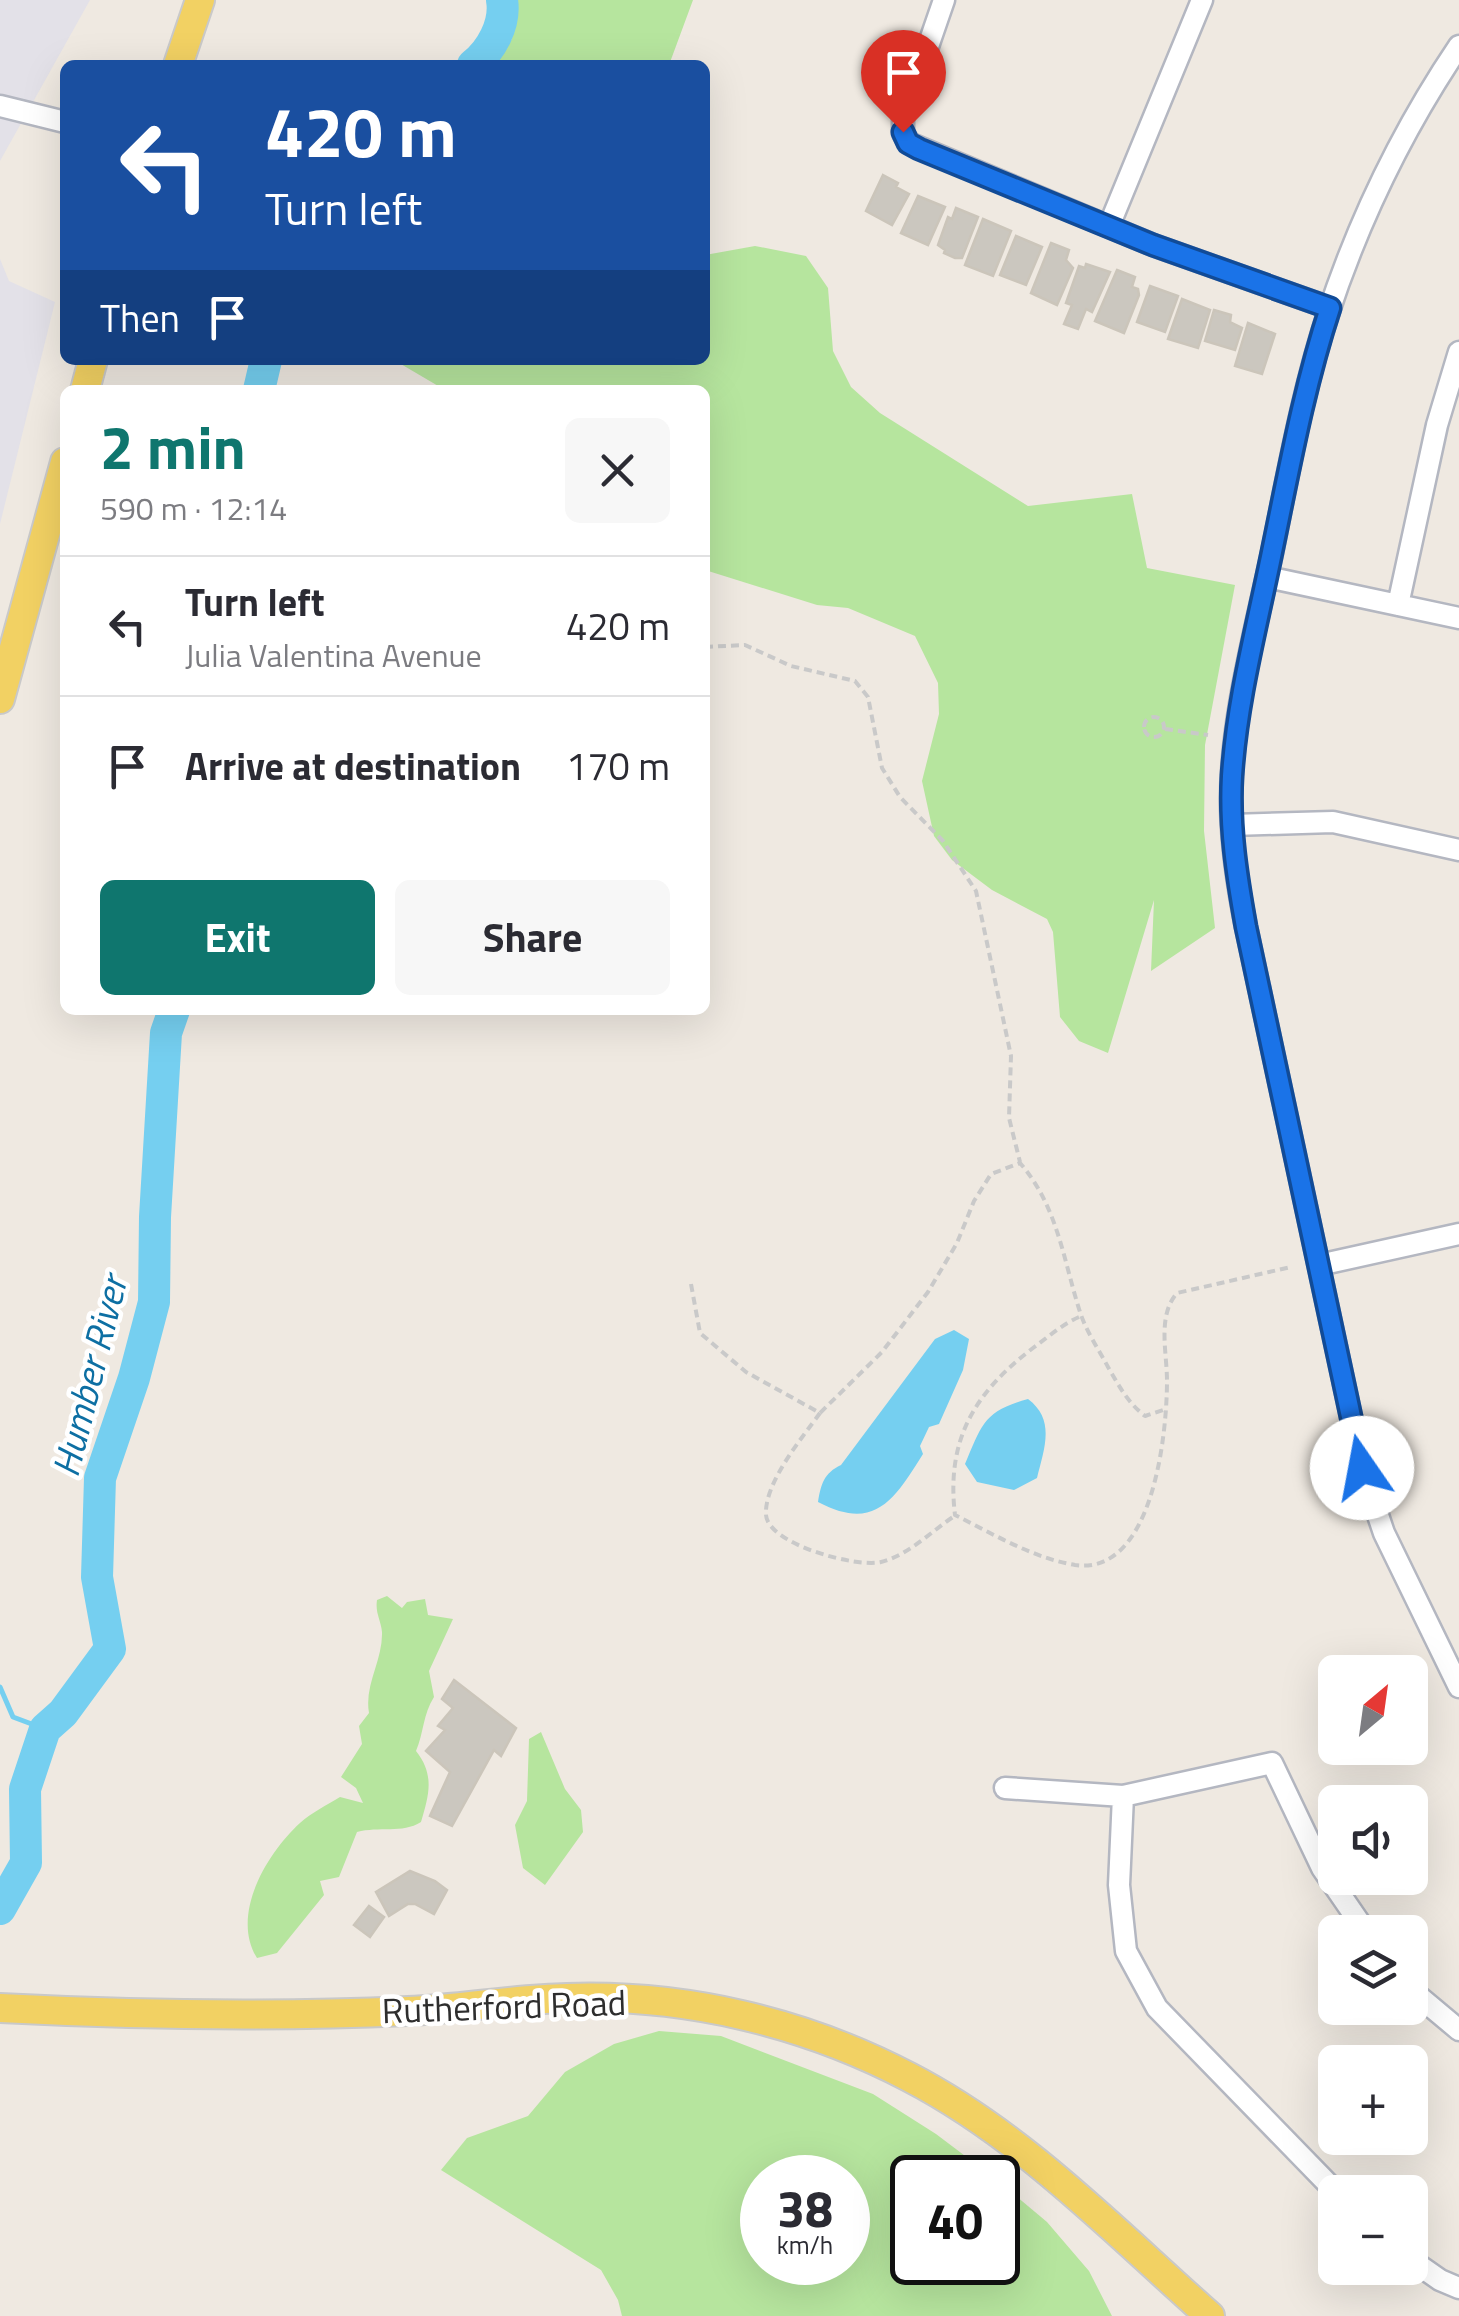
<!DOCTYPE html>
<meta charset="utf-8">
<style>
body{margin:0;font-family:"Titillium Web",sans-serif;background:#f7f7f7;color:#2b2b33;height:100vh;display:flex;flex-direction:column;font-size:38px;white-space:nowrap}
*{box-sizing:border-box;margin:0}
p{font-size:32px;color:#7c7c81}
.icon{flex:none;width:55px;height:55px;fill:none;stroke:currentColor;stroke-width:2;stroke-linecap:round;stroke-linejoin:round}
.map{position:relative;flex:1;overflow:hidden}
.sheet{position:absolute;left:60px;top:385px;width:650px;height:630px;display:flex;flex-direction:column;background:#fff;border-radius:15px;box-shadow:0 10px 40px #0002}
.sheet>*{flex:none}
.guide{position:absolute;left:60px;top:60px;width:650px;height:305px;border-radius:15px;box-shadow:0 10px 40px #0002;background:#1a4fa0;color:#fff;overflow:hidden}
.needle{width:65px;rotate:29deg}
.controls{position:absolute;left:1318px;top:1655px;display:grid;gap:20px}
.controls a{display:grid;place-items:center;width:110px;height:110px;border-radius:15px;background:#fff;box-shadow:0 10px 40px #0002;font-size:50px}
.speed{position:absolute;left:740px;top:2155px;display:flex;gap:20px;font-size:50px;font-weight:700;text-align:center}
.speed>*{display:grid;place-content:center;width:130px;height:130px;border-radius:50%;background:#fff;box-shadow:0 10px 40px #0002;line-height:1}
.speed small{font-size:25px;font-weight:400}
.speed .limit{border:5px solid #111;border-radius:15px;background:#fff;color:#111}
.pin{position:absolute;display:grid;place-items:center;width:85px;height:85px;color:#fff;margin:-102px -42px;border-radius:50% 50% 50% 0;rotate:-45deg;box-shadow:0 0 10px #0007}
.pin .icon{rotate:45deg}
.me{position:absolute;width:110px;margin:-55px;rotate:348deg;stroke-linejoin:round;filter:drop-shadow(0 0 8px #0008)}
.turn{display:flex;align-items:center;gap:35px;height:210px;padding:0 40px;font-size:45px}
.turn .icon{width:130px;height:130px;stroke-width:2.5}
.turn b{display:block;font-size:70px;line-height:85px}
.then{display:flex;align-items:center;height:95px;padding:0 40px;background:#0003;gap:20px;font-size:38px}
.round{display:grid;place-items:center;flex:none;width:105px;height:105px;border-radius:15px;background:#f7f7f7}
.head{display:flex;align-items:center;justify-content:space-between;height:170px;padding:0 40px}
h1{font-size:60px;font-weight:700;line-height:75px;color:#0f766e}
.cta{display:flex;gap:20px;margin-top:auto;padding:20px 40px}
.cta a{flex:1;height:115px;border-radius:15px;background:#0f766e;color:#fff;font-size:40px;font-weight:700;line-height:115px;text-align:center}
.cta a+a{background:#f7f7f7;color:#2b2b33}
ul{padding:0;list-style:none}
li{display:flex;align-items:center;gap:30px;height:140px;padding:0 40px;border-top:2px solid #e1e1e2}
li div{flex:1}
li b{display:block;font-size:38px}
li em{font-style:normal}
.map>svg:first-child{display:block}
.industrial{fill:#e3e1e8}
.green{fill:#b6e59e;fill-rule:evenodd}
.water{fill:#75cff0}
.lines{fill:none;stroke-linecap:round;stroke-linejoin:round}
.stream{stroke:#75cff0;stroke-width:5}
.river{stroke:#75cff0;stroke-width:32}
.building{fill:#cbc7bf;stroke:#cbc5ba;stroke-width:2.5}
.minor-casing{stroke:#b4b7c1;stroke-width:25}
.major-casing{stroke:#c9c9c9;stroke-width:32}
.path{stroke:#c9c9c9;stroke-width:4;stroke-dasharray:8 5;stroke-linecap:butt}
.minor{stroke:#fff;stroke-width:20}
.major{stroke:#f2d163;stroke-width:28}
.route-casing{stroke:#114b97;stroke-width:25}
.route{stroke:#1a73e8;stroke-width:18}
.labels{text-anchor:middle;dominant-baseline:central;stroke-width:9;stroke-linejoin:round;paint-order:stroke}
.street-label{font-size:35px;fill:#2e2e2e;stroke:#fff}
.water-label{font-size:38px;font-style:italic;fill:#0d6fa3;stroke:#fff}
</style>
<div class="map">
<svg width="1459" height="2316" viewBox="0 0 1459 2316">
<rect width="100%" height="100%" fill="#efe9e1"/>
<path class="industrial" d="M 0,0 L 90,0 L 0,161 Z
M 0,259 L 9,281 L 55,302 L 0,524 Z"/>
<path class="green" d="M 514,0 L 693,0 L 669,65 L 491,65 L 512,39 Z
M 755,246 L 806,256 L 828,288 L 833,351 L 851,387 L 880,413 L 1028,506 L 1132,494 L 1147,568 L 1235,585 L 1205,745 L 1204,831 L 1215,928 L 1151,971 L 1154,900 L 1108,1053 L 1079,1041 L 1060,1017 L 1053,932 L 1047,919 L 992,890 L 952,860 L 934,836 L 922,781 L 939,714 L 938,683 L 915,636 L 848,608 L 817,605 L 705,570 L 705,390 L 445,390 L 394,360 L 705,360 L 705,255 Z
M 387,1596 L 402,1608 L 407,1602 L 425,1599 L 428,1615 L 453,1619 L 429,1671 L 434,1697 C 423,1714 424,1732 416,1751 C 435,1775 429,1795 421,1822 C 402,1834 379,1826 357,1832 L 339,1877 L 320,1881 L 324,1895 L 277,1953 L 257,1958 C 230,1915 267,1853 300,1823 C 311,1813 327,1805 340,1797 L 363,1803 L 356,1788 L 341,1777 L 362,1744 L 359,1726 L 369,1713 C 364,1685 383,1660 382,1632 C 381,1620 375,1613 377,1600 Z
M 541,1732 L 565,1789 L 581,1810 L 583,1832 L 545,1885 L 523,1868 L 515,1825 L 527,1801 L 529,1739 Z
M 659,2031 L 721,2036 L 873,2094 L 936,2134 L 993,2177 L 912,2178 L 912,2262 L 998,2262 L 998,2181 L 1047,2222 L 1089,2271 L 1112,2316 L 622,2316 L 618,2300 L 601,2270 L 441,2170 L 467,2138 L 528,2116 L 565,2072 L 614,2044 ZM 762,2178 L 848,2178 L 848,2262 L 762,2262 Z"/>
<path class="water" d="M 954,1330 L 969,1339 L 963,1370 L 939,1424 L 929,1427 L 920,1446 L 923,1454 C 894,1500 875,1532 818,1502 C 821,1484 824,1473 841,1465 L 935,1339 Z
M 1028,1399 C 1056,1420 1044,1449 1037,1478 L 1014,1490 L 977,1482 L 965,1464 C 982,1424 984,1411 1028,1399 Z"/>
<g class="lines">
<path class="stream" d="M 0,1687 L 13,1717 L 45,1729"/>
<path class="river" d="M 473,65 C 491,51 506,24 502,0
M 259,390 L 266,360
M 0,1909 L 26,1863 L 25,1789 L 45,1729 L 63,1713 L 110,1649 L 97,1577 L 100,1478 L 134,1378 L 154,1302 L 155,1217 L 166,1033 L 174,1010"/>
</g>
<path class="building" d="M 883,175 L 898,183 L 896,187 L 909,194 L 892,225 L 866,211 Z
M 918,196 L 945,207 L 928,245 L 901,233 Z
M 956,208 L 978,217 L 962,258 L 955,258 L 944,253 L 945,250 L 938,245 L 948,217 L 952,219 Z
M 983,219 L 1011,231 L 993,276 L 965,265 Z
M 1016,236 L 1042,247 L 1026,285 L 1000,275 Z
M 1051,243 L 1069,250 L 1066,260 L 1073,268 L 1057,305 L 1031,293 Z
M 1086,264 L 1110,272 L 1092,312 L 1086,309 L 1078,329 L 1064,324 L 1072,305 L 1066,303 L 1079,266 L 1085,268 Z
M 1117,270 L 1135,277 L 1132,287 L 1138,289 L 1139,295 L 1124,333 L 1095,321 Z
M 1150,286 L 1178,296 L 1165,332 L 1137,322 Z
M 1182,299 L 1210,310 L 1198,348 L 1168,339 Z
M 1214,310 L 1231,315 L 1230,322 L 1242,328 L 1235,350 L 1205,341 Z
M 1248,323 L 1275,334 L 1262,374 L 1235,366 Z
M 454,1680 L 516,1728 L 501,1756 L 494,1750 L 452,1826 L 430,1816 L 450,1772 L 426,1751 L 445,1730 L 438,1726 L 453,1708 L 442,1699 Z
M 410,1871 L 435,1881 L 447,1890 L 434,1914 L 415,1904 L 408,1904 L 389,1916 L 376,1892 Z
M 369,1906 L 384,1917 L 370,1937 L 354,1925 Z"/>
<g class="lines">
<defs>
<path id="minor" d="M 944,0 L 903,119 L 903,133 L 909,143 L 1153,245 L 1330,308
M 1459,46 C 1403,129 1358,222 1327,317 C 1302,394 1288,474 1272,553 C 1254,637 1230,722 1231,807 C 1232,848 1238,888 1246,927 L 1362,1468 L 1384,1533 L 1459,1687
M 0,106 L 65,122
M 1109,226 L 1202,0
M 1267,577 L 1459,618
M 1398,605 L 1437,425 L 1459,352
M 1232,825 L 1333,822 L 1459,850
M 1319,1265 L 1459,1234
M 1005,1788 L 1123,1796 L 1272,1763 L 1322,1868 L 1366,1932
M 1123,1796 L 1119,1885 L 1126,1951 L 1157,2008 L 1336,2192
M 1410,1989 L 1459,2030
M 1410,2259 L 1440,2280 L 1459,2288"/>
<path id="major" d="M 178,65 L 200,0
M 85,390 L 93,360
M 0,699 L 65,462
M 0,2008 C 136,2015 272,2017 408,2011 C 461,2009 513,1999 567,1998 C 685,1994 804,2022 909,2077 C 1023,2136 1115,2232 1210,2316"/>
</defs>
<use href="#minor" class="minor-casing"/>
<use href="#major" class="major-casing"/>
<path class="path" d="M 705,647 L 745,645 L 791,666 L 855,681 L 868,697 L 882,768 L 900,797 L 943,841 L 976,891 L 1011,1056 L 1009,1118 L 1020,1162
M1144 727a10 10 0 1 1 20 0a10 10 0 1 1-20 0Z
M 1165,729 L 1208,735
M 691,1284 L 700,1333 L 746,1372 L 820,1413 L 882,1352 L 928,1292 L 957,1243 L 974,1201 L 991,1174 L 1020,1163 C 1058,1207 1063,1259 1080,1312 C 1086,1331 1099,1350 1108,1367 C 1119,1386 1128,1403 1145,1416 L 1166,1409
M 1079,1317 C 1063,1324 1048,1337 1033,1348 C 974,1393 946,1440 955,1515 C 993,1534 1033,1558 1075,1565 C 1153,1576 1167,1434 1167,1381 C 1167,1352 1157,1316 1177,1293 L 1291,1267
M 820,1413 C 802,1438 764,1483 766,1515 C 768,1544 856,1568 881,1562 C 907,1556 932,1531 953,1517"/>
<use href="#minor" class="minor"/>
<use href="#major" class="major"/>
</g>
<g class="lines">
<defs>
<path id="route" d="M 903,132 L 908,143 L 919,149 L 1153,245 L 1330,308 C 1304,387 1289,470 1272,552 C 1257,626 1237,700 1232,776 C 1229,827 1237,877 1246,927 L 1362,1468"/>
</defs>
<use href="#route" class="route-casing"/>
<use href="#route" class="route"/>
</g>
<g class="labels">
<g class="street-label">
<text transform="translate(504 2006) rotate(-2)">Rutherford Road</text>
</g>
<g class="water-label">
<text transform="translate(89 1376) rotate(-76)">Humber River</text>
</g>
</g>
</svg>
<div class="controls">
<a><svg class="needle" viewBox="-14 -14 28 28"><path d="M0-13l5 13h-10z" fill="#e53935"/><path d="M0 13l5-13h-10z" fill="#7c7c81"/></svg></a>
<a><svg class="icon" aria-label="sound" viewBox="0 0 24 24"><path d="M4 9h4l5-4v14l-5-4H4zM17 9q2 3 0 6"/></svg></a>
<a><svg class="icon" aria-label="layers" viewBox="0 0 24 24"><path d="M12 4l9 5-9 5-9-5zM3 14l9 5 9-5"/></svg></a>
<a>+</a>
<a>−</a>
</div>
<div class="speed"><div>38<small>km/h</small></div><div class="limit">40</div></div>
<div class="pin" style="left:903px;top:132px;background:#d93025"><svg class="icon" aria-label="arrive" viewBox="0 0 24 24"><path d="M6 21V4h12l-3 4 3 4H6"/></svg></div>
<svg class="me" style="left:1362px;top:1468px" viewBox="-20 -20 40 40"><circle r="19" fill="#fff"/><path d="M0-13L10 11 0 6-10 11z" fill="#1a73e8"/></svg>
<div class="guide">
<div class="turn"><svg class="icon" aria-label="left" viewBox="0 0 24 24"><path d="M17 20v-9H6M10 6l-5 5 5 5"/></svg><div><b>420 m</b>Turn left</div></div>
<div class="then">Then<svg class="icon" aria-label="arrive" viewBox="0 0 24 24"><path d="M6 21V4h12l-3 4 3 4H6"/></svg></div>
</div>
<section class="sheet">
<div class="head"><div><h1>2 min</h1><p>590 m · 12:14</p></div><a class="round"><svg class="icon" aria-label="close" viewBox="0 0 24 24"><path d="M6 6l12 12M18 6L6 18"/></svg></a></div>
<ul>
<li><svg class="icon" aria-label="left" viewBox="0 0 24 24"><path d="M17 20v-9H6M10 6l-5 5 5 5"/></svg><div><b>Turn left</b><p>Julia Valentina Avenue</p></div><em>420 m</em></li>
<li><svg class="icon" aria-label="arrive" viewBox="0 0 24 24"><path d="M6 21V4h12l-3 4 3 4H6"/></svg><div><b>Arrive at destination</b></div><em>170 m</em></li>
</ul>
<div class="cta"><a>Exit</a><a>Share</a></div>
</section>
</div>
